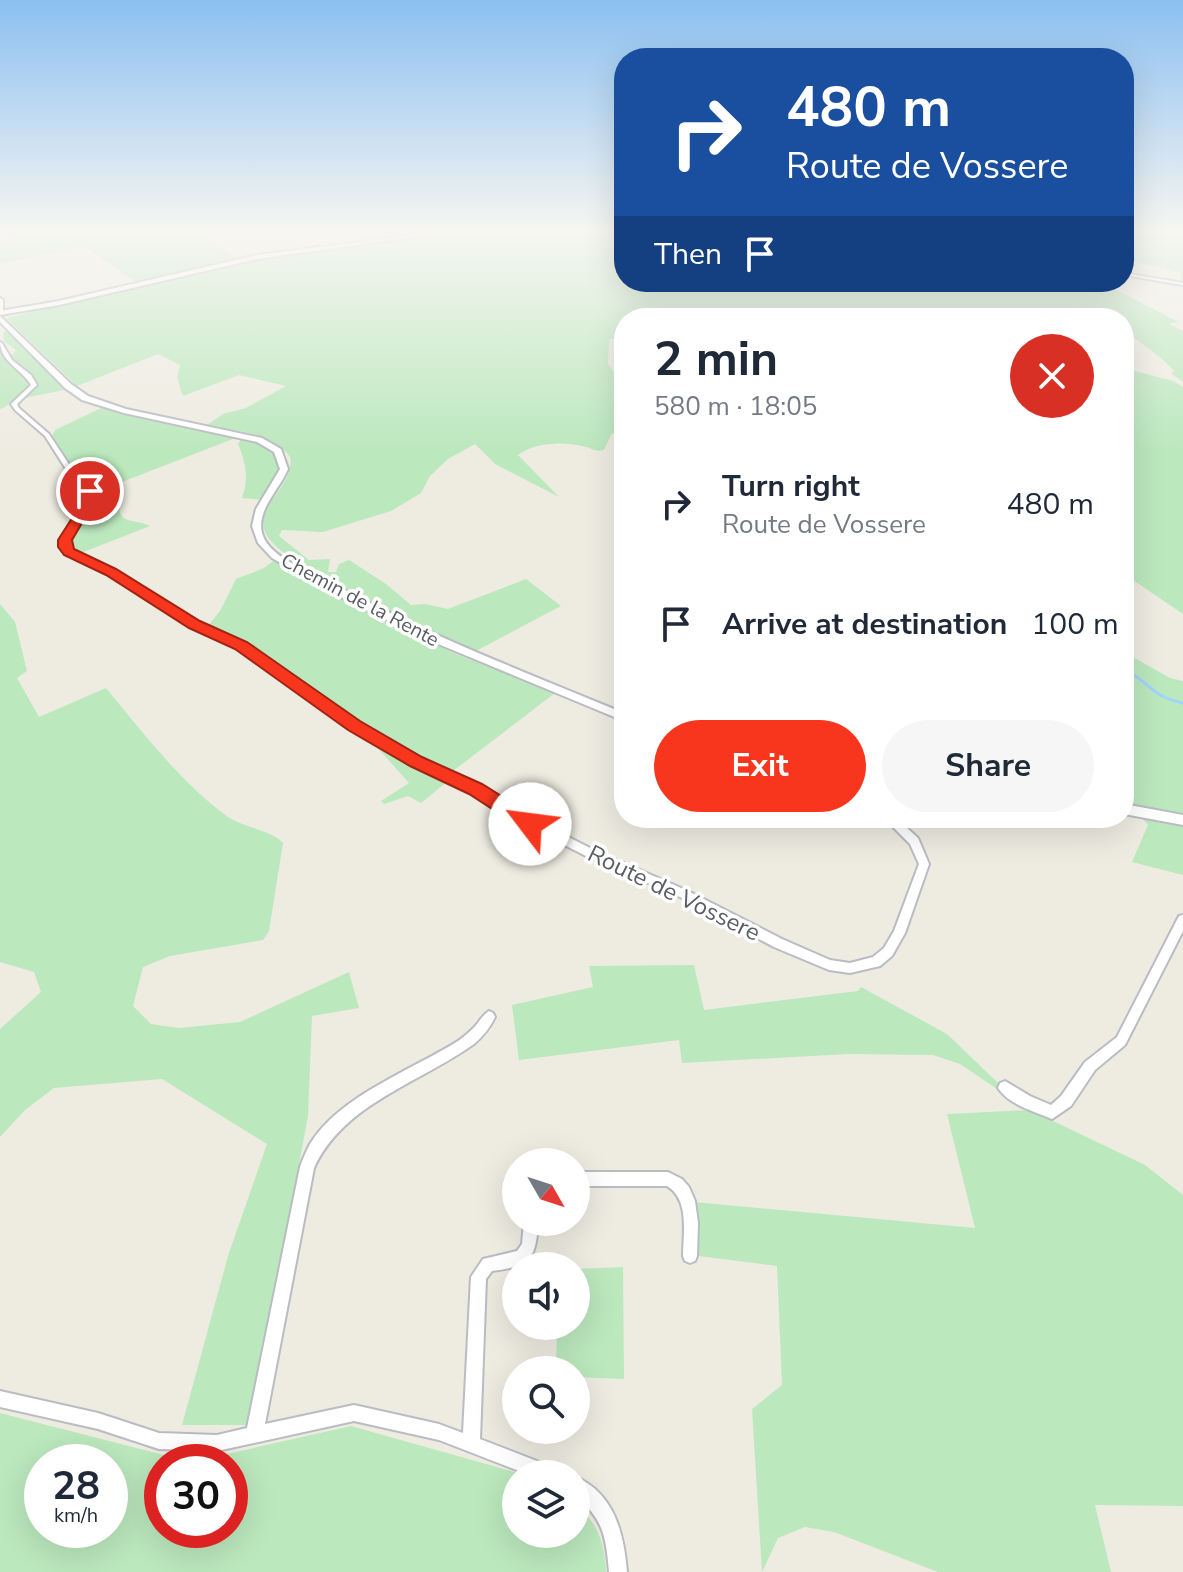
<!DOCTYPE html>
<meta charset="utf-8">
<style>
body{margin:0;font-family:"Nunito Sans",sans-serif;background:#f6f6f7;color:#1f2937;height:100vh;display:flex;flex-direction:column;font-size:30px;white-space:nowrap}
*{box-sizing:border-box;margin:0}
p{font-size:26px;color:#747a83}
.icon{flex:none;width:44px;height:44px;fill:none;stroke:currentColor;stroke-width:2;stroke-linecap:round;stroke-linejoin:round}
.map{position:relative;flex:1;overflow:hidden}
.sheet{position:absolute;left:614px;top:308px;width:520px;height:520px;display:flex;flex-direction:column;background:#fff;border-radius:32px;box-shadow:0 8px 32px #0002}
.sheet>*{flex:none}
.banner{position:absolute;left:614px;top:48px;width:520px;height:244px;border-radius:32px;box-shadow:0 8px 32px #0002;background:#1a4fa0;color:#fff;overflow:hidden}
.needle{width:52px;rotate:129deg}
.controls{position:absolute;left:502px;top:1148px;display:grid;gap:16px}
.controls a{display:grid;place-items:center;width:88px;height:88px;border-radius:50%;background:#fff;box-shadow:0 8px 32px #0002;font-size:40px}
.speed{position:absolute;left:24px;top:1444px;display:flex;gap:16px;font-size:40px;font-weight:700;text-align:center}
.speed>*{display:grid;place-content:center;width:104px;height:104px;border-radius:50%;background:#fff;box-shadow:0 8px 32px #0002;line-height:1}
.speed small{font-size:20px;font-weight:400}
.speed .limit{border:12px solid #d22;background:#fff;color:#111}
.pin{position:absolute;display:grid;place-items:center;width:68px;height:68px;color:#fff;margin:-34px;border:4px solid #fff;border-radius:50%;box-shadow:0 2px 8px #0007}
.me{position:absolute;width:88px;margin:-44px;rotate:300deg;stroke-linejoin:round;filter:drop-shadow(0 0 6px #0008)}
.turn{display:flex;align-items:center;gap:28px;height:168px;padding:0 40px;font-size:36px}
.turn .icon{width:104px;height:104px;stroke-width:2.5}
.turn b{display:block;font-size:56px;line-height:68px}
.then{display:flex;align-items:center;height:76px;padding:0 40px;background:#0003;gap:16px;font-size:30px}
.round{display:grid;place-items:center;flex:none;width:84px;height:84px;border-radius:42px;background:#f6f6f7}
.headline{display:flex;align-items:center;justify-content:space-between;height:136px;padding:0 40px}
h1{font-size:48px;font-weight:700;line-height:60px}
.cta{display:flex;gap:16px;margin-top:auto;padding:16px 40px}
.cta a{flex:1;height:92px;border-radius:48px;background:#f8361d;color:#fff;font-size:32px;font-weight:700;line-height:92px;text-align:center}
.cta a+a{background:#f6f6f7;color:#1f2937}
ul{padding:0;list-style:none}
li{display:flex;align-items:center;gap:24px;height:120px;padding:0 40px}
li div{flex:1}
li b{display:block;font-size:30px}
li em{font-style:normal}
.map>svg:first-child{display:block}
.green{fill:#bbe8bd;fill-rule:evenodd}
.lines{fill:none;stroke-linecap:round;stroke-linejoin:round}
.stream-far1{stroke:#a0d3ff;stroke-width:2}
.stream{stroke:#a0d3ff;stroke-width:3}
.minor-casing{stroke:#b9bcc2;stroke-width:4}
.tertiary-casing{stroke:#b9bcc2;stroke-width:4}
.secondary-casing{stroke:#b7bbc1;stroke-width:4}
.minor{fill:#fff;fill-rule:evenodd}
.tertiary{fill:#fff;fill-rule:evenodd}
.secondary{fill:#fff;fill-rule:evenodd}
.route{fill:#f8361d;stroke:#a12313;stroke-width:2}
.labels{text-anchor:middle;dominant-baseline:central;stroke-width:7;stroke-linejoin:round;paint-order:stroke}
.far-street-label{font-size:20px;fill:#5a5e64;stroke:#fff}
.street-label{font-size:24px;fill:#5a5e64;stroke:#fff}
</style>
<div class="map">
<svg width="1183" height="1572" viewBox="0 0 1183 1572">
<rect width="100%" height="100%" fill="#eeece1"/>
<path class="green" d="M 34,233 L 199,233 L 239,260 L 139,284 L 84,246 L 0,264 L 0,244 Z
M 449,233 L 624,233 L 624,282 L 1109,282 L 1106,285 L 1179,322 L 1169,324 L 1183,331 L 1183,382 L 1171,373 L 1174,371 C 1163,358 1139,341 1124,331 L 1124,318 L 624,318 L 624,337 L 609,339 L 608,364 L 624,384 L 624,436 L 612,433 L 604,450 C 596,452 593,449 586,447 C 564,441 535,442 518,455 L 559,497 L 495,464 L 475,444 L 448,459 L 430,476 L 421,493 L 391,511 L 323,532 L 282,530 L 279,536 L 309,560 L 330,559 L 328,572 L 336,572 L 339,564 L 349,560 L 386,584 L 411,605 L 425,604 L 448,609 L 526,579 L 561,606 L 472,653 C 435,637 271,564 264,529 C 259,501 295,484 290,457 C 272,432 234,431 207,425 L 223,414 L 246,408 L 286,386 L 239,375 L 183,396 L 177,378 L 180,365 L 158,354 L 77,386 L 6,318 L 264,257 Z
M 1124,233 L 1183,233 L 1183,282 L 1180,281 L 1180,273 L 1124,259 Z
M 9,331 L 64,390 L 24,398 L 35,384 C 31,371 17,368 11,356 L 16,350 L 4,341 L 3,332 Z
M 0,350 L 10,365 L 30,383 C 28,394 10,405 0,409 Z
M 1124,368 L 1173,381 L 1183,387 L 1183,614 L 1124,574 Z
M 101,408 L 238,437 L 96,492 L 70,465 L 52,436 L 55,430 Z
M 242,438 L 264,446 L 276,456 L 279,474 L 263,500 L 242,498 C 249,478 246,463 238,444 Z
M 119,500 C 117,526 133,518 150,526 L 81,553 L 68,545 L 88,508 Z
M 276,559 L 369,612 L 453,653 L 555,693 L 453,771 C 405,754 357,728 316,698 C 280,671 249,643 207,627 L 220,611 L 236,579 L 264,568 Z
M 0,604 L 15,622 L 27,671 L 17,678 L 39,717 L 106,688 C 142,732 179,780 224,814 C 241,828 273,830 283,843 L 269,931 L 263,940 L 170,956 L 143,967 L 133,1006 L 151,1024 L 179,1028 L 240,1022 L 349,972 L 359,1008 L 312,1016 L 308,1116 L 251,1425 L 182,1425 L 228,1256 L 267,1144 L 162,1079 L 54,1088 L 25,1110 L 0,1137 L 0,1029 L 41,992 L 34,972 L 0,962 Z
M 1124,652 L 1170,678 L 1183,681 L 1183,814 L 1124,803 Z
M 374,744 L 411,766 L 448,781 L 421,803 L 408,796 L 384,804 L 381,801 L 409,783 Z
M 1141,817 L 1183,825 L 1183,875 L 1132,862 L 1148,825 Z
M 694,965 L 704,1010 L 858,991 L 861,987 L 947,1034 L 1000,1085 L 997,1089 L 960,1064 L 933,1055 L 848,1054 L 682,1063 L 679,1040 L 519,1060 L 512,1005 L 593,987 L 589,966 Z
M 1030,1110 L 1145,1165 L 1183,1195 L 1183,1506 L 1095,1505 L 1111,1572 L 938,1572 L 834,1532 L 805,1527 L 778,1538 L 762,1572 L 752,1409 L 782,1385 L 777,1266 L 698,1256 L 693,1202 L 975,1228 L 947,1114 Z
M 623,1267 L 624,1379 L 576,1377 L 576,1370 L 556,1370 L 557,1326 L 576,1326 L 576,1269 Z
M 0,1413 L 191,1462 L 351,1426 L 522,1474 L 516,1474 L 516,1534 L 576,1534 L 576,1504 C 599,1525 604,1542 606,1572 L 0,1572 ZM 42,1462 L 110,1462 L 110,1530 L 42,1530 ZM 162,1462 L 230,1462 L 230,1530 L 162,1530 Z"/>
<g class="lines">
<path class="stream-far1" d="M 1124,669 L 1133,674"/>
<path class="stream" d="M 1129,672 C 1155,687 1151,696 1183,703"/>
<defs>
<path id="minor" d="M 1124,273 L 1183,283 L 1183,285 L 1124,275 Z
M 0,298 L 3,300 L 3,313 L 0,315 Z
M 0,342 L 2,343 L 12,360 L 31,375 L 37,385 L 17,404 L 19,408 L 49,434 L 76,475 L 93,491 L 93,501 L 69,540 L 71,549 L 114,570 L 198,623 L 244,644 L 334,709 L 419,759 L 479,786 L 511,808 L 594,850 L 688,891 L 782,939 L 830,960 L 850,963 L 873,957 L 884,948 L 894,931 L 919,864 L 910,844 L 884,818 L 896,818 L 918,838 L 929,864 L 905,933 L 892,956 L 880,966 L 850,973 L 829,970 L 774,947 L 680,897 L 586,856 L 503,814 L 471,792 L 413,765 L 328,713 L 238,648 L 192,627 L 108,574 L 64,552 L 61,540 L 85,501 L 86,492 L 71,477 L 45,436 L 15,410 L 11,404 L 31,385 C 22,369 1,363 0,342 Z
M 1183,915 L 1183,931 L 1125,1045 L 1095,1070 L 1071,1106 L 1052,1119 C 1034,1111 1009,1105 998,1088 L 1000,1083 L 1005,1081 L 1030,1096 L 1051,1105 L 1061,1096 L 1085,1062 L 1117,1037 L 1179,916 Z
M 489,1011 L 493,1013 L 495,1017 C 490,1028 483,1036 474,1044 C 420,1083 344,1103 314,1168 L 265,1424 L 354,1405 L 439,1424 L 463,1433 L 471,1277 L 483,1259 L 517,1251 L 522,1244 L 524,1222 L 538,1222 C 536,1261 529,1266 492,1271 L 486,1279 L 480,1439 L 555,1468 L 558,1474 L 527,1474 L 439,1440 L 354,1421 L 217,1451 L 159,1449 L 98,1429 L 0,1407 L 0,1391 L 98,1413 L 159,1433 L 217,1435 L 247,1428 L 300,1167 C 303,1159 306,1151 310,1144 C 339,1096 412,1070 458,1041 C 465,1036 471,1031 477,1024 C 481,1019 483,1015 489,1011 Z
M 576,1172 L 668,1172 L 682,1179 L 689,1187 L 695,1201 L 698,1223 L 697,1256 L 695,1261 L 690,1263 L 685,1261 L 683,1256 C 683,1233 690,1200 667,1186 L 576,1186 Z
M 576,1477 C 615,1494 624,1535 627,1572 L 609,1572 C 606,1538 604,1519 576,1497 Z"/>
<path id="tertiary" d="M 0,316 L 71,384 L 88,396 L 126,409 L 262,438 L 281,449 L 288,469 C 280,489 254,512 263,536 C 271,557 303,568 321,578 C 419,631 521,671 624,713 L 624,721 L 426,639 L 350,602 L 272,558 L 258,543 L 252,526 L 256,509 L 280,469 L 274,452 L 257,442 L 124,413 L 82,400 L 65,388 L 0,322 Z
M 1124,804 L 1183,815 L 1183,825 L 1124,814 Z"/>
<path id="secondary" d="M 429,233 L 443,233 L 257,259 L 59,305 L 0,315 L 0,311 L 59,301 L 257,255 Z"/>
</defs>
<use href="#minor" class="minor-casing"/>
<use href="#tertiary" class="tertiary-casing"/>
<use href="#secondary" class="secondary-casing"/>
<use href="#minor" class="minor"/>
<use href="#tertiary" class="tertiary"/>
<use href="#secondary" class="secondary"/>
</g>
<linearGradient id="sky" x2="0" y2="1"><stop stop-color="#8bc0f1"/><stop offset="0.51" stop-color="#f7f6f2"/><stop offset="1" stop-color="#f7f6f2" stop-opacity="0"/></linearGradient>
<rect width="1183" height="453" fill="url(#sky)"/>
<path class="route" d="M 85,489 L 94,489 L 95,501 L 72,540 L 74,549 L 116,569 L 200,621 L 247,642 L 360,721 L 422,757 L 482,784 L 537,818 L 539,824 L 537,829 L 523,829 L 469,794 L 410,766 L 348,730 L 235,649 L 189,628 L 106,575 L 64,555 L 58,547 L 58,540 L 83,501 Z"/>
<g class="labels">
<g class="far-street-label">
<text transform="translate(360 600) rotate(28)">Chemin de la Rente</text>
</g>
<g class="street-label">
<text transform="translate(674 893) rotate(26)">Route de Vossere</text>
</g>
</g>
</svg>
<div class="controls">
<a><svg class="needle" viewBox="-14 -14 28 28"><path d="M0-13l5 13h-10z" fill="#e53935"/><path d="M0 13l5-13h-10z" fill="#747a83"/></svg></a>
<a><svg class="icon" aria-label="sound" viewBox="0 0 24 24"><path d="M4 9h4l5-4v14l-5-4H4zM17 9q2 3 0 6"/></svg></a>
<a><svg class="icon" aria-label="search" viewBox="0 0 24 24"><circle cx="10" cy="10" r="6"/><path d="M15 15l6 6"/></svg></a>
<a><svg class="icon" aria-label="layers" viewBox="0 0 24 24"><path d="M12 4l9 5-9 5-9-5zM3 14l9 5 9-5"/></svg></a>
</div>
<div class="speed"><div>28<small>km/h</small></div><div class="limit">30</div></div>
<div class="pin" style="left:90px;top:491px;background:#d93025"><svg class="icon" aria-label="arrive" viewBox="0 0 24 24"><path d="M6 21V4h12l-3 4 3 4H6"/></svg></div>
<svg class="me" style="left:530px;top:824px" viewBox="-20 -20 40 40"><circle r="19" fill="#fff"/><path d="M0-13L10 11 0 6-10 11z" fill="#f8361d"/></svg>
<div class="banner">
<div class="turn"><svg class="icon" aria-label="right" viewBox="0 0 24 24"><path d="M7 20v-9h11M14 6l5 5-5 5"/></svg><div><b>480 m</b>Route de Vossere</div></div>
<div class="then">Then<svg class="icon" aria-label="arrive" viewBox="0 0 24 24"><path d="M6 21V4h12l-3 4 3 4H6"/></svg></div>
</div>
<section class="sheet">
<div class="headline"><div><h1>2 min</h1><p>580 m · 18:05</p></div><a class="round" style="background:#d93025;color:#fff"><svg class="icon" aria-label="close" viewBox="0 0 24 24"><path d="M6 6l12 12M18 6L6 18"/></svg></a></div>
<ul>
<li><svg class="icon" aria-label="right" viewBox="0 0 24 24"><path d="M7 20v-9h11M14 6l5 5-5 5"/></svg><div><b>Turn right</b><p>Route de Vossere</p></div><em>480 m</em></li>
<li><svg class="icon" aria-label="arrive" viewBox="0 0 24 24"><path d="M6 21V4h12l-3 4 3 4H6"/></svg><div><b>Arrive at destination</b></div><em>100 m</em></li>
</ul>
<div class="cta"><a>Exit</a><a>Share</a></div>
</section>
</div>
